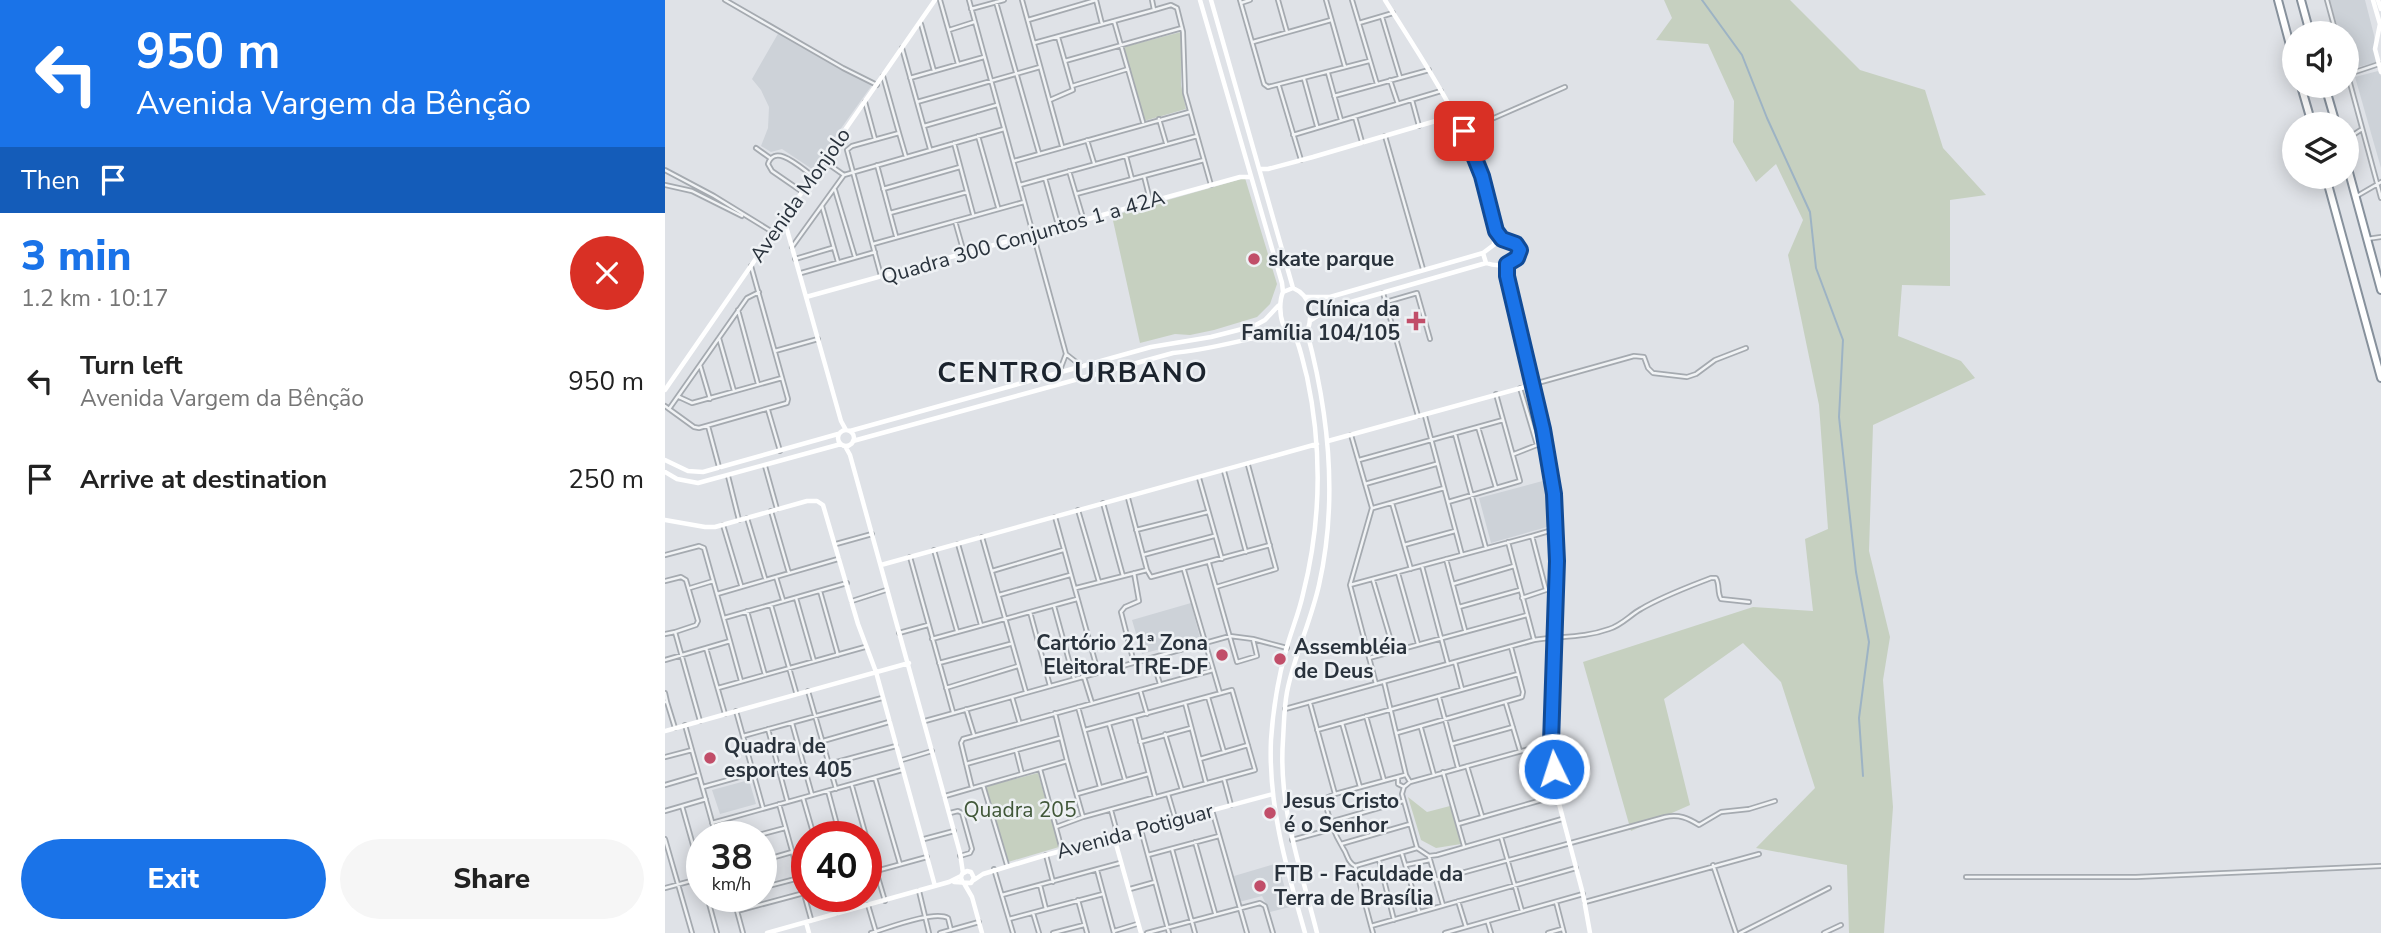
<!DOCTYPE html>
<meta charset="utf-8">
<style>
body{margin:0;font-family:"Nunito Sans",sans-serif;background:#f6f6f6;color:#222;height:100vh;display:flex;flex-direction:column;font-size:26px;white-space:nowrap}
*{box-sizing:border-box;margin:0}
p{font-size:23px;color:#767676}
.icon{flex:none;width:38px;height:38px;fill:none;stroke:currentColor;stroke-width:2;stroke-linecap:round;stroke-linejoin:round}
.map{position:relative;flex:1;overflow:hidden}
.drawer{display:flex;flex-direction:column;background:#fff;width:665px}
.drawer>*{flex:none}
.banner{background:#1a73e8;color:#fff;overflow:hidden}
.tools{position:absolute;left:1617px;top:21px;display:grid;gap:14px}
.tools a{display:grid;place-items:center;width:77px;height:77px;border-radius:50%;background:#fff;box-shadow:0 4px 18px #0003;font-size:35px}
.speed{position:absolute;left:21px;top:821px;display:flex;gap:14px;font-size:35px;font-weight:700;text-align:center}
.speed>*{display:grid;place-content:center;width:91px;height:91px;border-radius:50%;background:#fff;box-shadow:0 4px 18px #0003;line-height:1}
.speed small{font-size:18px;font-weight:400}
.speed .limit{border:10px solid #d22;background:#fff;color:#111}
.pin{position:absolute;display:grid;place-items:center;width:60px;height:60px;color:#fff;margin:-30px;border-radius:14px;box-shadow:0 4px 10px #0006}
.me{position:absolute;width:77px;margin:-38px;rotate:356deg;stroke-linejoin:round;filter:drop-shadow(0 0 5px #0008)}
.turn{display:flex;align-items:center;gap:24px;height:147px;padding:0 21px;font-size:32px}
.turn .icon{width:91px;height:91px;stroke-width:2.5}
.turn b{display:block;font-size:49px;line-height:60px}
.then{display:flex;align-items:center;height:66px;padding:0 21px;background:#0003;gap:14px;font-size:26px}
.round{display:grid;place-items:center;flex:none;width:74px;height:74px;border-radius:37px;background:#f6f6f6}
.headline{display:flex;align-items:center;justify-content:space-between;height:119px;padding:0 21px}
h1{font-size:42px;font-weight:800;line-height:52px;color:#1a73e8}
.cta{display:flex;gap:14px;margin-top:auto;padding:14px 21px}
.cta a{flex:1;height:80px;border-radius:42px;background:#1a73e8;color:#fff;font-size:28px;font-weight:800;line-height:80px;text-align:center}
.cta a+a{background:#f6f6f6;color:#222}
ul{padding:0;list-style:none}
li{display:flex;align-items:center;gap:21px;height:98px;padding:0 21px}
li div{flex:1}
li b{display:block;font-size:26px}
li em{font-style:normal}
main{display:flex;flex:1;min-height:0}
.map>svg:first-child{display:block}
.built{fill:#cdd2d8}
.green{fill:#c6d0c0}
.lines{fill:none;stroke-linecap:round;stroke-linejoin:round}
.stream{stroke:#9db3c4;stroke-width:2}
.street-casing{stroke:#a5aab0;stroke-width:6}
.highway-casing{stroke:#87919c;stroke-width:10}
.street{stroke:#f1f3f5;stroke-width:2.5}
.secondary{stroke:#fff;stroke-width:4.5}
.highway{stroke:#fff;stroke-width:6}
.route-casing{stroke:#114b97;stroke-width:18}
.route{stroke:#1a73e8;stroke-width:12}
.poi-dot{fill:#c14e69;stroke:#eef1f4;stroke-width:2.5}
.labels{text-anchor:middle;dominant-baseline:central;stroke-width:5;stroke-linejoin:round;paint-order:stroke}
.street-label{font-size:21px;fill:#29323c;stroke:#eef1f4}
.poi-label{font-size:21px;font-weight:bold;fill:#29323c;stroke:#eef1f4;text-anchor:start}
.park-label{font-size:21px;fill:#405738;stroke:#eef1f4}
.district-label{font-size:28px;font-weight:bold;letter-spacing:2px;fill:#1b232d;stroke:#eef1f4}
</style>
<main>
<section class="drawer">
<div class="banner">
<div class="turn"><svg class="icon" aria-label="left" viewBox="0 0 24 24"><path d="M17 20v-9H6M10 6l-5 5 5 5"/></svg><div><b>950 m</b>Avenida Vargem da Bênção</div></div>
<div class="then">Then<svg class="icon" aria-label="arrive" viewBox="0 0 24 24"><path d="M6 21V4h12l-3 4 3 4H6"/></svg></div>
</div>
<div class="headline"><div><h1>3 min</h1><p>1.2 km · 10:17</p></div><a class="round" style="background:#d93025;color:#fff"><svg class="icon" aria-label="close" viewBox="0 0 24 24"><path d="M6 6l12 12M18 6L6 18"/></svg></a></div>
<ul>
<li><svg class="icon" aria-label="left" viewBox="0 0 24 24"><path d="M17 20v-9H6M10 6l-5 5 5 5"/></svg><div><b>Turn left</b><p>Avenida Vargem da Bênção</p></div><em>950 m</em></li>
<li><svg class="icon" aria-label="arrive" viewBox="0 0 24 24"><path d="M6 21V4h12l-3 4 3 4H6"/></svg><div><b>Arrive at destination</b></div><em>250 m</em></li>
</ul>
<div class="cta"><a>Exit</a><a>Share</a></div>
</section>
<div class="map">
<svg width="1716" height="933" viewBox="0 0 1716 933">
<rect width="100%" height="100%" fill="#dfe2e7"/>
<path class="built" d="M 1664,0 L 1700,0 L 1709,35 L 1712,62 L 1686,69 L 1682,55 L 1682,33 L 1675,33 Z
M 114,32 L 207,85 L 147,169 L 117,149 L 106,152 L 96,146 L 103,128 L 104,107 L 96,90 L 87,79 Z
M 1713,71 L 1716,76 L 1716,168 L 1690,77 Z
M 885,479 L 889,525 L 826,543 L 814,498 Z
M 526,603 L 535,638 L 477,654 L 467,620 Z
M 84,780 L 91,804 L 55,814 L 47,790 Z
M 613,863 L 625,907 L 605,912 L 597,896 L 574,902 L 569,876 Z"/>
<path class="green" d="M 999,0 L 1125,0 L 1195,70 L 1260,90 L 1278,148 L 1321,195 L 1285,200 L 1285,286 L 1237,285 L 1233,336 L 1296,361 L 1310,378 L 1208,425 L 1204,551 L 1225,637 L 1218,680 L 1228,807 L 1219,933 L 1184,933 L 1182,865 L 1091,848 L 1150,788 L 1116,682 L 1078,643 L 999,699 L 1025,805 L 966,831 L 918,662 L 1088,607 L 1148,611 L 1140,539 L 1163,529 L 1154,405 L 1123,255 L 1138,220 L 1111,164 L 1091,182 L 1068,142 L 1069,101 L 1043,44 L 991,40 L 1007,18 Z
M 516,32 L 516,85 L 521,109 L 479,121 L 459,47 Z
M 580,178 L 612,284 L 605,304 L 592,317 L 549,330 L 525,335 L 510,334 L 475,343 L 447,216 Z
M 373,773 L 394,847 L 343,862 L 319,787 Z
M 743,797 L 762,812 L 785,806 L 796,844 L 771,848 L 756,840 Z"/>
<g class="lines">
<path class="stream" d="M 1037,0 L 1077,55 L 1102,118 L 1145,212 L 1151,268 L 1178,340 L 1174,417 L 1191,572 L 1204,642 L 1194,718 L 1198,776"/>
<defs>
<path id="street" d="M 60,0 L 178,68 L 212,85
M 275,0 L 293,64
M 304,0 L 401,354 L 415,365
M 357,0 L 397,146
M 431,0 L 437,24
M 487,0 L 489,10 L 506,5 L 512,8 L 518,32 L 520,93 L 546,185
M 575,0 L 599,84 L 603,87 L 704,61
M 613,0 L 622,32
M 661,0 L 680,67
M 687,0 L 712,84
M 1662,0 L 1671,33
M 331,2 L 374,153
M 576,3 L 585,0
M 306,9 L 339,0
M 717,17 L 735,77
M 363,20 L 431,0
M 449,21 L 478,122
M 694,23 L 728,13
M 256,24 L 269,71
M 284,30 L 309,22
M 588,42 L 666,20
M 369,43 L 489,10
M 237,48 L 265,149
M 400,61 L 517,28
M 1682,72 L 1716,198
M 663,73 L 676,120
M 1684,74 L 1714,64
M 218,76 L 234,133
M 245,78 L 319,57
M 639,79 L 652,126
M 725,80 L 733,104
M 407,86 L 463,69
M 614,86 L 636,160
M 669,96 L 764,70
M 385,100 L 408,90 L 393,37
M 747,100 L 754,126
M 200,102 L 210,139
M 252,102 L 375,67
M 690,117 L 697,142
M 494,119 L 501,143
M 259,126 L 332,105
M 799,131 L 900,87
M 628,135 L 776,91
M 313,136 L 333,207
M 720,136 L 758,269
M 1682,139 L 1697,129
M 422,140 L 429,163
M 289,143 L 308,214
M 91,148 L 105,158
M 461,156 L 467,179
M 159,161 L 179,175
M 349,161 L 524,112
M 212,165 L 231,236
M 0,170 L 49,196 L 109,233
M 404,171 L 418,218
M 479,176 L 485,200
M 380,178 L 393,225
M 0,185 L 27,191 L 77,216
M 355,185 L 532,136
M 218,189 L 295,167
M 170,190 L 190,257
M 136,191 L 107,171 L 103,164 C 110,142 137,169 148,176
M 411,194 L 539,160
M 1692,196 L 1716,182
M 157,206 L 173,262
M 225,213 L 302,192
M 290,221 L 299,253
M 1702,239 L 1716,237
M 208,244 L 359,202
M 127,247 L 179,175 L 339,129
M 130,259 L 167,248
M 136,273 L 210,252
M 216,276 L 182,150 L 187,146 L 234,133 L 241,157
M 718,293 L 753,416
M 721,302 L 752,293 L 765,339
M 73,310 L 93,384
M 54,338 L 69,391
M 110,351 L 153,339
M 35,365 L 45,399
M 395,370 L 401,354
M 869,384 L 969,356 L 979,357 L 983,368 L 988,373 L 1022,377 L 1031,374 L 1050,360 L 1081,348
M 14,397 L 27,403 L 117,378
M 0,406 L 29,427 L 34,428 L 122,403 L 123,399 L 86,266
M 4,409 L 82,298 L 94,292
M 103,410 L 115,451
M 760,416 L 797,555
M 43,426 L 54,467
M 813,427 L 831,488
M 790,434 L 821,548
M 686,435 L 707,508 L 685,585 L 711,684
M 849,454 L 872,445 L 855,388
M 694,460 L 838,420
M 100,466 L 112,509
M 559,471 L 581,552
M 63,476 L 74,520
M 534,478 L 557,559
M 700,484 L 771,464
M 463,498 L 482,570 L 486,577 L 605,545
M 783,502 L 855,481 L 831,394
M 438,503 L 458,576
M 727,503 L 746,569
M 708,508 L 779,488
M 413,510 L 434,582
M 106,511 L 124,573
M 390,517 L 433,672
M 82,518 L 100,578
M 58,525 L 76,585
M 471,530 L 543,512
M 317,537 L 361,692
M 843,542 L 869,640
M 171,544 L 207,534
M 293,544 L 316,625
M 739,545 L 790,531
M 269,550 L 292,631
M 0,555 L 34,546 L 39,548 L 65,641
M 478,555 L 549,536
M 245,557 L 288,712
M 781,559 L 800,630
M 544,563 L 572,662 L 592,656 L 588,639
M 757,566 L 783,664
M 519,570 L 555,693
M 327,571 L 398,550
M 469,573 L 474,601 L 460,607 L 456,612 L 469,663
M 733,573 L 753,644
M 111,577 L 118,600
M 708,580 L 729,651
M 0,581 L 16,577 L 21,580 L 33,621 L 31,625 L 10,632 L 35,721
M 788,584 L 849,566
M 685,585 L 867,536
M 551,587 L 611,569 L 583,465
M 25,588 L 48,581
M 411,588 L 482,570
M 155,591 L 173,655
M 52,594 L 173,559
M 334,595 L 405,575
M 131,598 L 149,661
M 857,598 L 881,590 L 867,536 L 891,529
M 187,601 L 221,590
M 106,605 L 131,692
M 389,606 L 409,679
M 794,607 L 855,590
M 82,611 L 100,675
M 365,612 L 385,686
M 59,618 L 182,583
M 234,633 L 263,625
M 0,634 L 10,632
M 267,639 L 412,599
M 41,648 L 60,714
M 487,658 L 495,684
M 704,658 L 862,615
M 0,660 L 65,641 L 76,681
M 790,662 L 797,689
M 274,663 L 345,644
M 419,677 L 427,703
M 719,682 L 741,775 L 745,782
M 53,688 L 200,647
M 281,688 L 353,666
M 475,690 L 482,714
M 143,691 L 171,789
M 0,693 L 2,702 L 0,702
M 347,697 L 354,721
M 543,697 L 559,752
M 774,697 L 793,768
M 2,702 L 10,728
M 520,703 L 541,783
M 645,703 L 670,794 L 659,799 C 664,817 668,832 678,848 C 683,855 682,862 690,866 L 708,933
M 841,704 L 855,751
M 413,707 L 435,787
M 301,709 L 309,735
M 620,709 L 869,640 C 895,636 919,638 944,629 C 957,625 965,615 976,609 C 998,596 1023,587 1046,578 L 1051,578 C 1055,585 1052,592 1056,599 L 1084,602
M 71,711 L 98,808
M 701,716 L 719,780
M 469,717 L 490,797
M 260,721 L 565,636 L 588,639 L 622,648
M 127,723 L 147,795
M 677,723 L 695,787
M 444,724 L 460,780
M 20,725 L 51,836
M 756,728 L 769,775
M 103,729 L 122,800
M 652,730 L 853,674
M 732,733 L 857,697 L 858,692 L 846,647
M 500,734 L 517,790
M 78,736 L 217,698
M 158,741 L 224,722
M 475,742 L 526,728
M 787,744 L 848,727
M 351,750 L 357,774
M 0,757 L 27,750
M 535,759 L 583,745
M 237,760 L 267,751
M 402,761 L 418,817
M 164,764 L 231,746
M 301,764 L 395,738
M 802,766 L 817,816
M 375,769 L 397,850
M 778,772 L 799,846
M 210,778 L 235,864
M 733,778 L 733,784 L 739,787
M 559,779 L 566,805
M 0,785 L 34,775
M 318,785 L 342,865
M 187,786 L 201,836
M 38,787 L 88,773
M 307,788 L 296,743 L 298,739 L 548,670
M 163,791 L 175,836
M 412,794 L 483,774
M 503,794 L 511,821
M 670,794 L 740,775
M 280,796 L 402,761 L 390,713
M 138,798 L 149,836
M 114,804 L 146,919
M 17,806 L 37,877
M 446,810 L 453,836
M 547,810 L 582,933
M 0,811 L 41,799
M 285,813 L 293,811 L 297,813 L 307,849 L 305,853 L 295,856
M 665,822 L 738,801
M 47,823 L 237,770
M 793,824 L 891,796
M 391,827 L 418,817 L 590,770 L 567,690 L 420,730
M 476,830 L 504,933
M 90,836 L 120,828
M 201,837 L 220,901
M 836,837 L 857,911
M 0,839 L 27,933
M 259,839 L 289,831
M 627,840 L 667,829
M 530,842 L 550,913
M 676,844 L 745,824
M 752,848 L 737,794 L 739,787 L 745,782 L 886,743
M 507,849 L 530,933
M 737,854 L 754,911
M 381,855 L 388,882
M 483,855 L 554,836
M 764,856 L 778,905
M 714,860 L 729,920
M 96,861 L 127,852
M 741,865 L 765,860
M 1048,865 L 1071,933
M 131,866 L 142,863
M 690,866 L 752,848 L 764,856 L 772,855 L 897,819
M 329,869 L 348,933
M 432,870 L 449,933
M 211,871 L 262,857
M 1301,877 L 1471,877 L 1716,866
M 771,880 L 1000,817 C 1014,814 1023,818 1034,825 L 1056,812 L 1084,809 L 1110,801
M 375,885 L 381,909
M 0,888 L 37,878
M 96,888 L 134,878
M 465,889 L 490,882
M 254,891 L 264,933
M 337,895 L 455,863
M 42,896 L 52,933
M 68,896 L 78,933
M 166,896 L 171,913
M 192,896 L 194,906
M 413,900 L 422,933
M 793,901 L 801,927
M 891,902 L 899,933
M 920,902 L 1094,854
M 203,905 L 211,932
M 72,911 L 139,893
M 368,913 L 374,933
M 344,919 L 438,894
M 823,923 L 826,933
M 706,926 L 911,868
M 449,931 L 472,924
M 206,933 C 223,928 269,910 283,918 L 286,930
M 275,933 L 314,922
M 388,933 L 419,925
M 482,933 L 595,903 L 600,906 L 608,933
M 780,933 L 918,894
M 883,933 L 897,929
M 1075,933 L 1164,888
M 1159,933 L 1176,925"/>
<path id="highway" d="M 1613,0 L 1629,60
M 1636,0 L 1645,33
M 1636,86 L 1647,124
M 1660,86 L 1671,124
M 1682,165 L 1716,290
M 1661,177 L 1716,378"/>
</defs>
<use href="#street" class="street-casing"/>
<use href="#highway" class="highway-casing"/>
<use href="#street" class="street"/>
<path class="secondary" d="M 535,0 L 617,283 L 618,292
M 546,0 L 628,288
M 720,0 C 761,66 807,130 825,207 C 828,219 834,232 829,243
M 1708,0 L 1715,24 L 1710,49 L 1716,72
M 1713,0 L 1716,9
M 594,169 L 603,169 L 648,157 L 791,115
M 119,219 L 176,421 L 181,430
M 834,241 C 843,241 852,240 855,250 C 850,265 835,268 821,263 L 818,253 Z
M 842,264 L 842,276 L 878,429 L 889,494 L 892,561 L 886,743 L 892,796 L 918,894 L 925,933
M 628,288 C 647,296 648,316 642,332 C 617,348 611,308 618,292 Z
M 141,297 L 575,177 L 585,177
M 641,297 L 665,297 L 818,253
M 646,320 L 665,308 L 821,263
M 642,332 C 664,414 673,501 654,585 C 646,621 629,656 622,692 C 619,708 619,724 618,740 C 613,807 636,869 652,933
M 630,336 C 636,349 638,363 642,377 C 657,448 656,523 638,594 C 634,613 626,631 621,650 C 613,679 608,710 606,740 C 603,806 622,870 640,933
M 0,390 L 270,0
M173 438a8 8 0 1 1 16 0a8 8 0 1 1-16 0Z
M 185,431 L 486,347 L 546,337 L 589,326 L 600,320 L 613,306
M 188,441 L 508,353 C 547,350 584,337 623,332
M 663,441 L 867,385
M 180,446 L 185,455 L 295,853 L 298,873
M 0,460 L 23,471 L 38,472 L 173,434
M 0,472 L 12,479 L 33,483 L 176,444
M 0,520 L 40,527 L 50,527 L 142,501 L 152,501 L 158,505 L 193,624 L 211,672 L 270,886
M 216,565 L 652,444
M 0,731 L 244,663
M 449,837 L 476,933
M 309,880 L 318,874 L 381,855 L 608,794
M 289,882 L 306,883 L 309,878 L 306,872 L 302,871 L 297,874 L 296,878 L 298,883
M 300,885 L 307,897 L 317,933
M 141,922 L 144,933
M 102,933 L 284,882 L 296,876"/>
<use href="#highway" class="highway"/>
</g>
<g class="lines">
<defs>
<path id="route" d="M 799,131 L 817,176 L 831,231 L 837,239 L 851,244 L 855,250 L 852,258 L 842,264 L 842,276 L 878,429 L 889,494 L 892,561 L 886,743 L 889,769"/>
</defs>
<use href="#route" class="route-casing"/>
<use href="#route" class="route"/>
</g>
<g class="poi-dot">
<circle cx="589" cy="259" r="7"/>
<path d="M747.5 310.5h7v7h7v7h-7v7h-7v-7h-7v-7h7z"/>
<circle cx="557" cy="655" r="7"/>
<circle cx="615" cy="659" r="7"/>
<circle cx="45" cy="758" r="7"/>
<circle cx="605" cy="813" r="7"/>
<circle cx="595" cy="886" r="7"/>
</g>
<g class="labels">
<g class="street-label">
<text transform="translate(135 195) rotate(-55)">Avenida Monjolo</text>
<text transform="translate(358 237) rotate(-16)">Quadra 300 Conjuntos 1 a 42A</text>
<text transform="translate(470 831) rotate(-15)">Avenida Potiguar</text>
</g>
<g class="poi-label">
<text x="603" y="259">skate parque</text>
<text x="735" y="309" text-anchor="end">Clínica da<tspan x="735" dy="24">Família 104/105</tspan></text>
<text x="543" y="643" text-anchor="end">Cartório 21ª Zona<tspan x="543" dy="24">Eleitoral TRE-DF</tspan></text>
<text x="629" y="647">Assembléia<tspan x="629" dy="24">de Deus</tspan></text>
<text x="59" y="746">Quadra de<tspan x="59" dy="24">esportes 405</tspan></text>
<text x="619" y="801">Jesus Cristo<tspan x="619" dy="24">é o Senhor</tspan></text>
<text x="609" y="874">FTB - Faculdade da<tspan x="609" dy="24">Terra de Brasília</tspan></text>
</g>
<g class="park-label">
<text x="355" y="810">Quadra 205</text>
</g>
<g class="district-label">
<text x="408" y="373">CENTRO URBANO</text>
</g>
</g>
</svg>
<div class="tools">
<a><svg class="icon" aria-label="sound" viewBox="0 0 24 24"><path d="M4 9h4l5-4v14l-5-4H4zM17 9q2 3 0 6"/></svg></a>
<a><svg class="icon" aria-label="layers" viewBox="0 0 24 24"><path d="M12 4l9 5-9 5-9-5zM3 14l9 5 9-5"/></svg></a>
</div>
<div class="speed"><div>38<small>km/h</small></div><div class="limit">40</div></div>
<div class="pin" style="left:799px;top:131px;background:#d93025"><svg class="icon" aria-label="arrive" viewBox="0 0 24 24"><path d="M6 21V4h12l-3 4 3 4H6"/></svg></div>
<svg class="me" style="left:889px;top:769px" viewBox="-20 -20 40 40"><circle r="17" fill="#1a73e8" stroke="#fff" stroke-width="3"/><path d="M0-11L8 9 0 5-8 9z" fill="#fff"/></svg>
</div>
</main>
